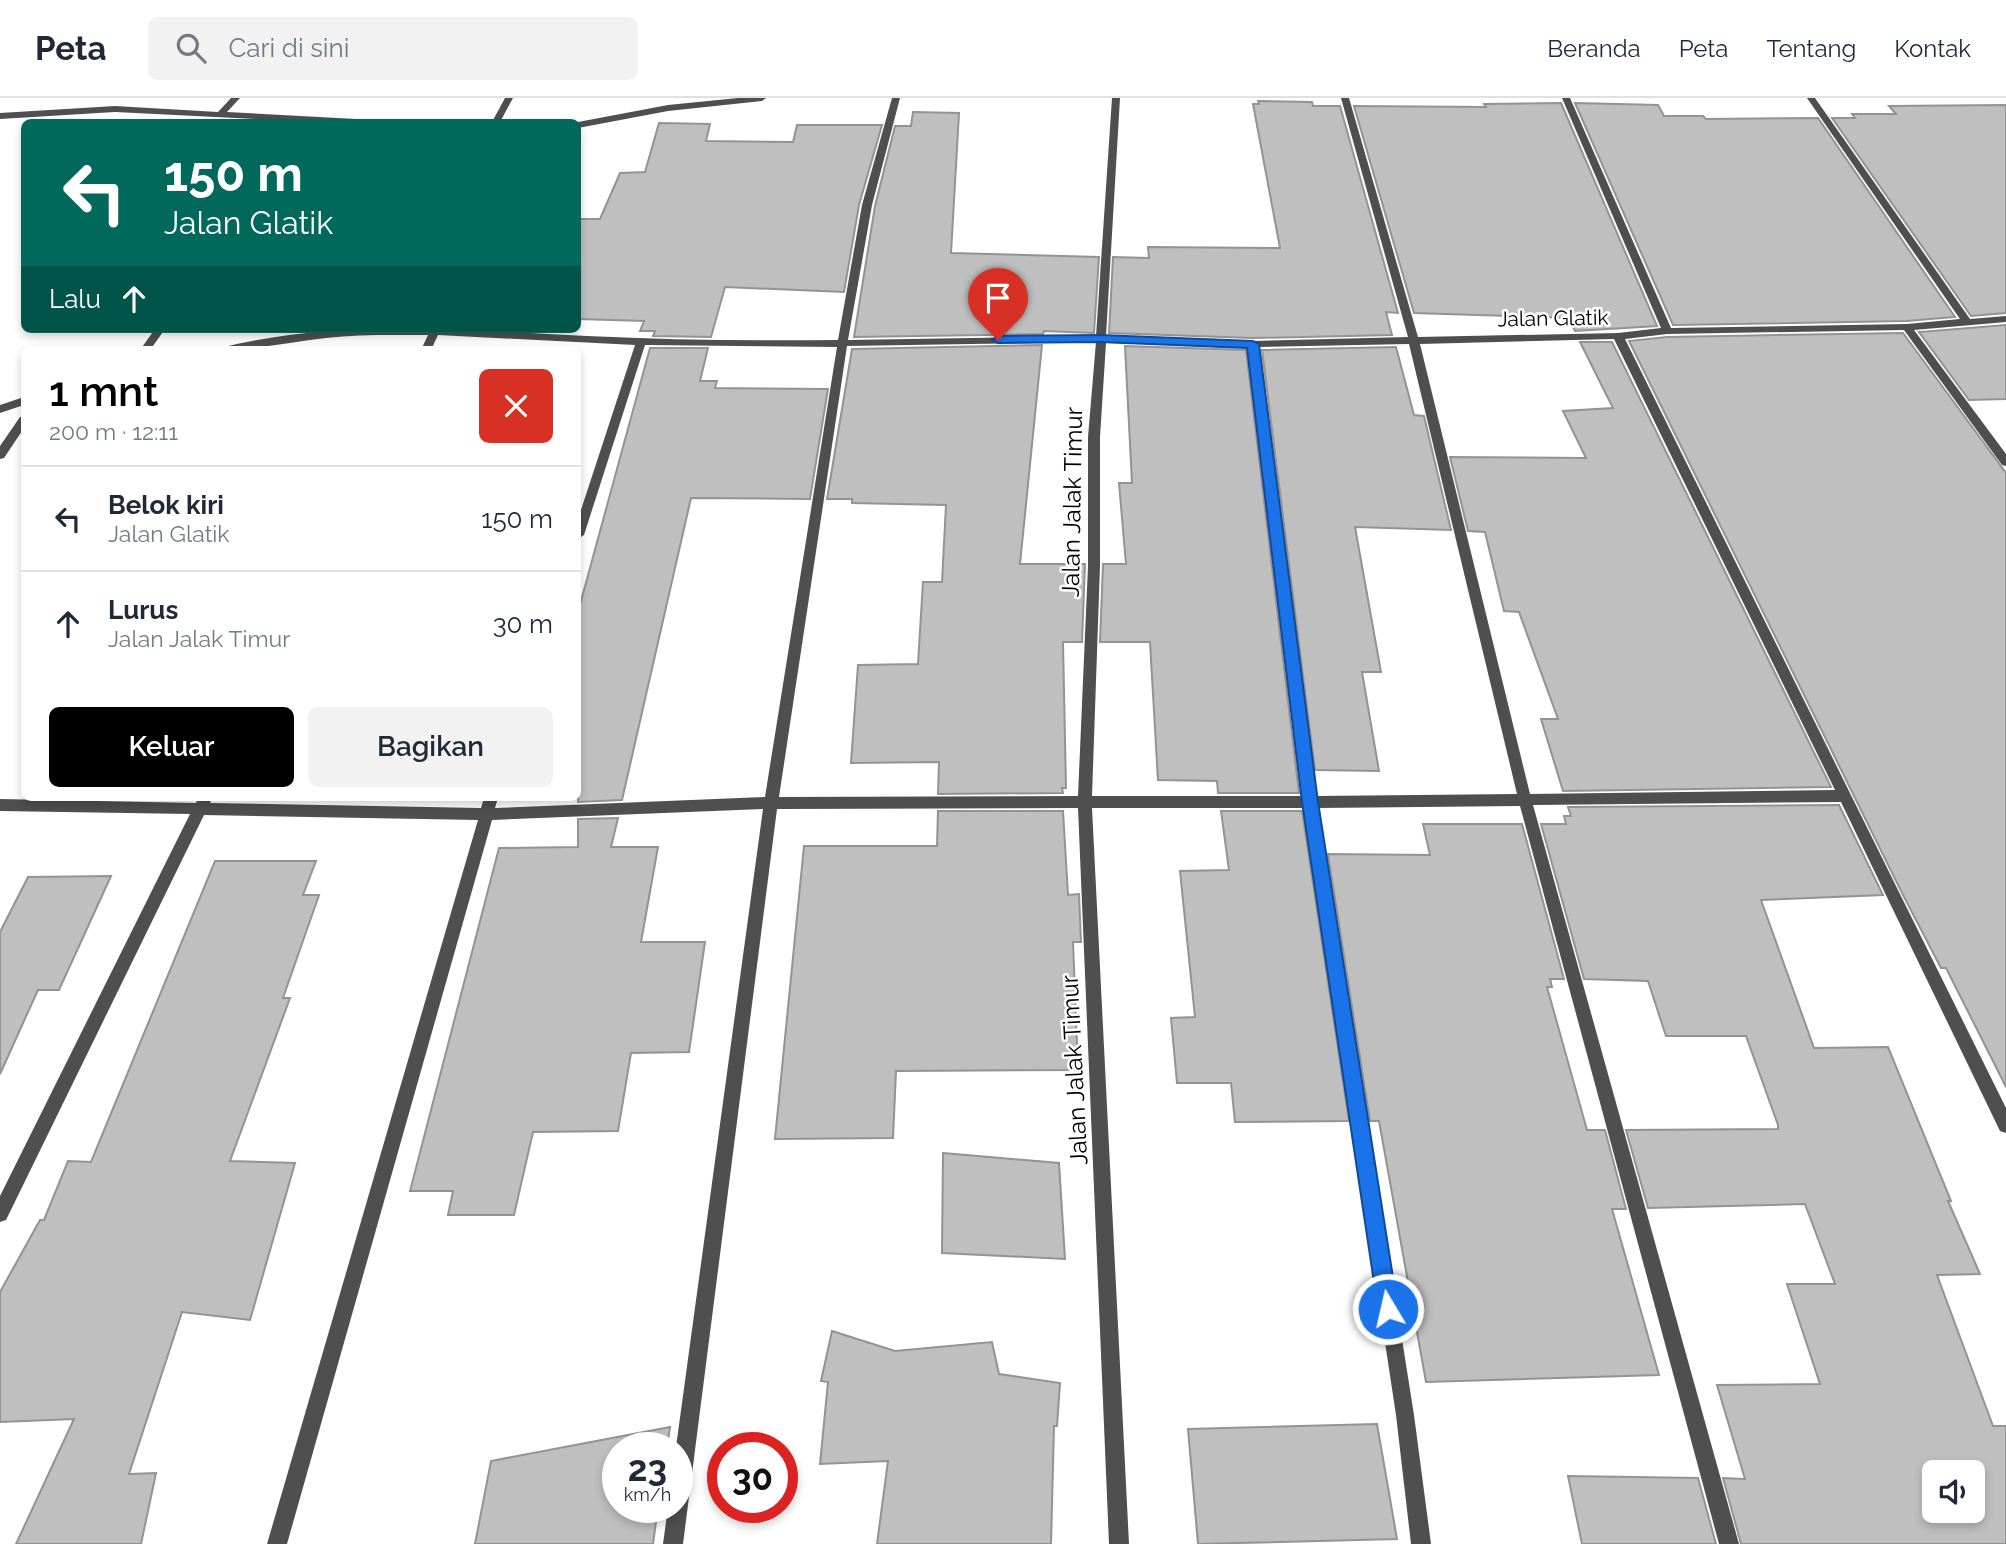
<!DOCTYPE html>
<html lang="id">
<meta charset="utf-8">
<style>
body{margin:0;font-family:Raleway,sans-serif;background:#f2f2f3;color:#1f2937;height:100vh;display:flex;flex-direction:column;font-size:26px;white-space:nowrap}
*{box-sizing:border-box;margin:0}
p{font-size:23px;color:#747a83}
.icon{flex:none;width:38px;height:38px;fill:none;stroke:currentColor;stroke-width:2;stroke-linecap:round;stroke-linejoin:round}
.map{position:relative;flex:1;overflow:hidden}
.side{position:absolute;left:21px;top:248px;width:560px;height:455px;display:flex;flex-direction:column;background:#fff;border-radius:10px;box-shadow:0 4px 10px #0003}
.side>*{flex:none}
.banner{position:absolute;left:21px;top:21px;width:560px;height:214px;border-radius:10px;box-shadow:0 4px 10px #0003;background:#00695c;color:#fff;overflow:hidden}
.fabs{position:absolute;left:1922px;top:1362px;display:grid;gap:14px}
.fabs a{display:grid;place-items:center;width:63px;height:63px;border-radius:10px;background:#fff;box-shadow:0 4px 10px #0003;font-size:35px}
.speed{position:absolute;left:602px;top:1334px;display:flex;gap:14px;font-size:35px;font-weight:700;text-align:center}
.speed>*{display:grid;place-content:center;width:91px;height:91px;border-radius:50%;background:#fff;box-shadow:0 4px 10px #0003;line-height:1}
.speed small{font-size:18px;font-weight:400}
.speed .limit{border:10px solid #d22;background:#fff;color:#111}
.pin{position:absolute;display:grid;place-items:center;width:60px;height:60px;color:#fff;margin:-72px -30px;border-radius:50% 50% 50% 0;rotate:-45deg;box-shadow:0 0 7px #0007}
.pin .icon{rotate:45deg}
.me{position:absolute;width:77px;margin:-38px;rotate:351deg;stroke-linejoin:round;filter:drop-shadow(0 0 5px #0008)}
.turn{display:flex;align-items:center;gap:24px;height:147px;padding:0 28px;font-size:32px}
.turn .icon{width:91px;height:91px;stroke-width:2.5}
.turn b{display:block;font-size:49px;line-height:60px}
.then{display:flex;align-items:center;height:66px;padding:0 28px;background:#0003;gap:14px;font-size:26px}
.round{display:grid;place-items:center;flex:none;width:74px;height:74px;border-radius:10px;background:#f2f2f3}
.headline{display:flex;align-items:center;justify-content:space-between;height:119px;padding:0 28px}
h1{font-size:42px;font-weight:600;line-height:52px;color:#000}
.button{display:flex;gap:14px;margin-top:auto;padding:14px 28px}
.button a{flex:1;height:80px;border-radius:10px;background:#000;color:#fff;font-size:28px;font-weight:600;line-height:80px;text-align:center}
.button a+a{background:#f2f2f3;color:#1f2937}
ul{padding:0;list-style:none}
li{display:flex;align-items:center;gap:21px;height:105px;padding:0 28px;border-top:2px solid #e0e1e3}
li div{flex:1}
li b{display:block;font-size:26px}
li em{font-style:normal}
header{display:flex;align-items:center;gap:42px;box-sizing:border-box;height:98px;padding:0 35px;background:#fff;border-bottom:2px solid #e0e1e3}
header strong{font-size:33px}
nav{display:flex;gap:38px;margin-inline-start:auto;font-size:24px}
.search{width:490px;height:63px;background:#f2f2f3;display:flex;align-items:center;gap:18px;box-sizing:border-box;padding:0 24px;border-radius:10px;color:#747a83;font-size:26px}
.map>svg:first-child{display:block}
.building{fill:#bfbfbf;stroke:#939393;stroke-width:2;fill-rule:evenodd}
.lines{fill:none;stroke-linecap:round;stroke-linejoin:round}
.street{fill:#4f4f4f;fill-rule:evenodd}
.route{fill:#1a73e8;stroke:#114b97;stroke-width:2}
.labels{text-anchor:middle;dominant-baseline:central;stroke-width:5;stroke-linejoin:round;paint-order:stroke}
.far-street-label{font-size:21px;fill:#000;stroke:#fff}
.street-label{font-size:24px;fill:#000;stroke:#fff}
</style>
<header>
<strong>Peta</strong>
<div class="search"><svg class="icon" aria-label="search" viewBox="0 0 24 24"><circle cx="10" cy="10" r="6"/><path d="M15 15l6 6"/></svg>Cari di sini</div>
<nav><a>Beranda</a><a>Peta</a><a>Tentang</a><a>Kontak</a></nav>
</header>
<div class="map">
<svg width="2006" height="1446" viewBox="0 0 2006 1446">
<rect width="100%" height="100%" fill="#fff"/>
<path class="building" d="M 1258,3 L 1312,4 L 1313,8 L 1340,8 L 1398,215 L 1386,214 L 1392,237 L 1253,240 L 1109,235 L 1113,159 L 1149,160 L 1148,149 L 1280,150 L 1253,6 L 1259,6 Z
M 1561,5 L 1657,228 L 1575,233 L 1569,220 L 1414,215 L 1354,8 L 1486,9 L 1484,6 Z
M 1575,5 L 1658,7 L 1664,18 L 1703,18 L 1706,21 L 1818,20 L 1955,219 L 1907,223 L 1673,227 Z
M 2006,7 L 2006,215 L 1971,218 L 1832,20 L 1855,20 L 1852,16 L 1896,16 L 1889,8 Z
M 913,14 L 959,15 L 951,155 L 1099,159 L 1094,235 L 1044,233 L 1043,236 L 854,239 L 875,108 L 895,28 L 911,28 Z
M 659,25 L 710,26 L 706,43 L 793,44 L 797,27 L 882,27 L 859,107 L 844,194 L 725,189 L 711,239 L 653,238 L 655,233 L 640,233 L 644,223 L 578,221 L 578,121 L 600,121 L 620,75 L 645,74 Z
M 2006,227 L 2006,301 L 1969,302 L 1919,234 Z
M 1903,235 L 2006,375 L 2006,989 L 1946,870 L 1941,870 L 1903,797 L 1629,243 L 1667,239 Z
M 1580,244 L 1612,244 L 1831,689 L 1563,693 L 1541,621 L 1558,621 L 1519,514 L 1504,513 L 1485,434 L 1468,433 L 1450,359 L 1586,360 L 1563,313 L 1613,310 Z
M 1042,247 L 1020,466 L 1085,466 L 1082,544 L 1063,544 L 1066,690 L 1062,690 L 1063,695 L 938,696 L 939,664 L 851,665 L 858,567 L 918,566 L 923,484 L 942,484 L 946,407 L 852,405 L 852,401 L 827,401 L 852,251 Z
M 1125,248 L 1246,252 L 1299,695 L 1218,695 L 1217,683 L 1158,682 L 1150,544 L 1100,544 L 1103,466 L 1126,466 L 1119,385 L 1132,385 Z
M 1396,249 L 1414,317 L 1424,318 L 1451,432 L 1355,429 L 1381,574 L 1362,574 L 1379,673 L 1315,672 L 1262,252 Z
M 650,250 L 708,250 L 700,283 L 717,283 L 715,290 L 828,291 L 810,401 L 691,400 L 622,702 L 578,704 L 578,514 Z
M 1839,707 L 1883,797 L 1761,802 L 1814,950 L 1888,949 L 1951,1103 L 1948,1103 L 1980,1176 L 1937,1177 L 1993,1328 L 2006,1328 L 2006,1446 L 1741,1446 L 1723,1380 L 1745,1381 L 1717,1287 L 1820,1286 L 1787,1186 L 1835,1186 L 1805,1106 L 1648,1110 L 1626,1032 L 1778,1031 L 1778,1027 L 1746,938 L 1666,938 L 1648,883 L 1584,881 L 1541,726 L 1566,726 L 1564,718 L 1571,718 L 1568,709 ZM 1934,1374 L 1972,1374 L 1972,1412 L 1934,1412 Z
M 938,713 L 1063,713 L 1068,797 L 1079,796 L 1081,844 L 1073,844 L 1078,972 L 896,973 L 893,1040 L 775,1041 L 804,748 L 937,748 Z
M 1221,713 L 1302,713 L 1349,1023 L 1235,1024 L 1231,985 L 1177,985 L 1171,920 L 1195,919 L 1180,773 L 1229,772 Z
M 618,720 L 611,749 L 658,749 L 641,844 L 705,844 L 689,954 L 631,955 L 618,1033 L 533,1034 L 514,1117 L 448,1117 L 453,1093 L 410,1093 L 499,750 L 578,749 L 578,721 Z
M 1423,726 L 1522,726 L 1564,881 L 1550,881 L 1552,889 L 1547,889 L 1587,1032 L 1605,1032 L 1626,1111 L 1612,1111 L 1659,1277 L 1426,1284 L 1379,1023 L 1370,1023 L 1328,756 L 1430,757 Z
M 215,763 L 316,763 L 303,797 L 319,797 L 283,900 L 290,900 L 230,1063 L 295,1065 L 250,1222 L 182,1214 L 129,1376 L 156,1375 L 141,1446 L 16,1446 L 74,1321 L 0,1324 L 0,1194 L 40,1122 L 44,1122 L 68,1063 L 91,1064 Z
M 111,778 L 59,892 L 38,892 L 0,976 L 0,834 L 28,779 Z
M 943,1055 L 1059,1065 L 1065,1161 L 942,1155 Z
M 832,1233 L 895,1253 L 992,1244 L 999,1276 L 1060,1285 L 1057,1328 L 1054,1328 L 1051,1446 L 877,1446 L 888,1363 L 820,1366 L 828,1284 L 821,1283 Z
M 1377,1326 L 1397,1441 L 1198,1446 L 1188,1331 Z
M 670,1329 L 667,1349 L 618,1349 L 618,1409 L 658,1409 L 653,1446 L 475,1446 L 491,1363 Z
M 1568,1378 L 1698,1380 L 1716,1446 L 1582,1446 Z"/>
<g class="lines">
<path class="street" d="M 231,0 L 240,0 L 227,14 L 356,21 L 360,24 L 316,24 L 115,14 L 0,21 L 0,15 L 115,8 L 218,14 Z
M 505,0 L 513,0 L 500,24 L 492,24 Z
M 738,0 L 766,0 L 762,3 L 668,13 L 578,30 L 578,24 L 668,7 Z
M 892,0 L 900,0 L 872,107 L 848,242 L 1096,238 L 1112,0 L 1120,0 L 1106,238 L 1253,243 L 1408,239 L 1341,0 L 1349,0 L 1418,239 L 1618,235 L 1661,230 L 1562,0 L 1570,0 L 1671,230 L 1907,226 L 1960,221 L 1807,0 L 1815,0 L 1970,221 L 2006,218 L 2006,224 L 1914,232 L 2006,356 L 2006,368 L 2002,367 L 1904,232 L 1667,236 L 1625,241 L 2006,1010 L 2006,1035 L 2000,1033 L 1841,704 L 1533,707 L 1739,1446 L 1719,1446 L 1520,708 L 1318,710 L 1414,1317 L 1431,1446 L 1411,1446 L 1396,1317 L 1304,710 L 1092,710 L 1129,1446 L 1109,1446 L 1078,710 L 777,711 L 683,1446 L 663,1446 L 668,1409 L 677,1409 L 676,1349 L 763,711 L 492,722 L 287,1446 L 267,1446 L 478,722 L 204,717 L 6,1122 L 0,1124 L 0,1098 L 190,716 L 0,713 L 0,701 L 196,705 L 198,700 L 212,700 L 210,705 L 481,710 L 484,700 L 498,700 L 495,710 L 765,699 L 837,249 L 645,247 L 584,437 L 578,441 L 578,421 L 635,247 L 438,237 L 431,252 L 421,252 L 428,237 C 394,237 359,236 326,240 C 290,244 254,252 219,252 L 220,250 C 340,220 465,232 587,238 C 671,242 754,243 838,242 L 862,107 ZM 1614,241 L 1835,692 L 1530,696 L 1420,246 ZM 1096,244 L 1088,339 L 1088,468 L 1078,698 L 779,699 L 847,248 ZM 1106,245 L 1248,249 L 1302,698 L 1092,698 L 1100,468 L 1100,339 ZM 1409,246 L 1517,696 L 1316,698 L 1259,249 Z
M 155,231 L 165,231 L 150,252 L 140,252 Z
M 24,299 L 24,307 L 0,315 L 0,307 Z
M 24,318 L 24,330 L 4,360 L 0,361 L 0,348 L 20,319 Z"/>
</g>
<path class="route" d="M 1101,237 L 1253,243 L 1259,246 L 1318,704 L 1398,1211 L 1396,1218 L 1388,1221 L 1381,1218 L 1378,1211 L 1302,704 L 1247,250 L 1101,244 L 998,245 L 992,242 L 998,238 Z"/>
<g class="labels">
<g class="far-street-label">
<text transform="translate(1553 220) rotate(-1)">Jalan Glatik</text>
</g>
<g class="street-label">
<text transform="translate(1072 404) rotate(-89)">Jalan Jalak Timur</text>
<text transform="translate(1074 972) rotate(-93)">Jalan Jalak Timur</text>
</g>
</g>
</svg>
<div class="fabs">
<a><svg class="icon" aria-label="sound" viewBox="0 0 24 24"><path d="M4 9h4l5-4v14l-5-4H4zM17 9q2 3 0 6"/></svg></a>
</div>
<div class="speed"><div>23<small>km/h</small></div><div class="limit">30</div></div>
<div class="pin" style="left:998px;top:242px;background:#d93025"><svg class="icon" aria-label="arrive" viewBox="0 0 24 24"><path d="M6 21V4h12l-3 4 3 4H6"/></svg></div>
<svg class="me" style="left:1388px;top:1211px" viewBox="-20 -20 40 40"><circle r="17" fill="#1a73e8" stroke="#fff" stroke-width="3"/><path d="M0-11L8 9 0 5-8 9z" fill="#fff"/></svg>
<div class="banner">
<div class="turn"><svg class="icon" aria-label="left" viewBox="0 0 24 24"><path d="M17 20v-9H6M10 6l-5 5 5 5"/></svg><div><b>150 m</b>Jalan Glatik</div></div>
<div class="then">Lalu<svg class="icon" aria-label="ahead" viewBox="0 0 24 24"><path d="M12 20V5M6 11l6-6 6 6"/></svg></div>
</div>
<section class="side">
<div class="headline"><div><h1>1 mnt</h1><p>200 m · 12:11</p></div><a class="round" style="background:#d93025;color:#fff"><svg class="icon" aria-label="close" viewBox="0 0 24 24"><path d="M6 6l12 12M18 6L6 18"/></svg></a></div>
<ul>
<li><svg class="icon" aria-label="left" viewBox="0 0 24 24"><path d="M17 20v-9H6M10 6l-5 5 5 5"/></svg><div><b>Belok kiri</b><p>Jalan Glatik</p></div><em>150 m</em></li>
<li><svg class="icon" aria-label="ahead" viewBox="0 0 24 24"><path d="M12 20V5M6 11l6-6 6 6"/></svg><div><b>Lurus</b><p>Jalan Jalak Timur</p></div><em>30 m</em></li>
</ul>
<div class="button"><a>Keluar</a><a>Bagikan</a></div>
</section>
</div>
